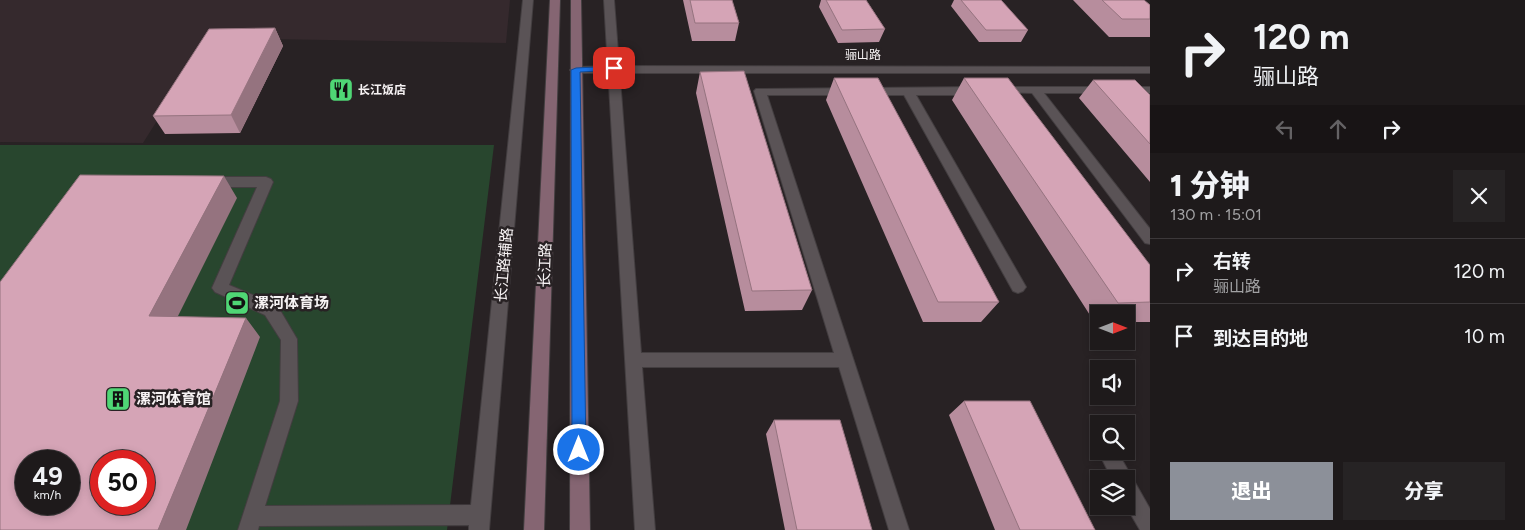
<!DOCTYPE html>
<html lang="zh">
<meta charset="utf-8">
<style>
body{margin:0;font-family:Figtree,"Noto Sans SC",sans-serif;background:#262324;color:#f1f3f6;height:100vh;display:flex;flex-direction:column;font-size:19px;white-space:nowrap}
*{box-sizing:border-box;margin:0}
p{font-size:16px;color:#a1a1a3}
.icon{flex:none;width:28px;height:28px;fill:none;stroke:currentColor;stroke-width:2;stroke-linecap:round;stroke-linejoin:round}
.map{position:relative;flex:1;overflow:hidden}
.panel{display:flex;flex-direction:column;background:#1e1a1b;width:375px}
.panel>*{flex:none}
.guide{background:#1e1a1b;color:#f1f3f6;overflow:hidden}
.needle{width:32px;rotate:90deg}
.tools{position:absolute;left:1090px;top:305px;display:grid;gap:10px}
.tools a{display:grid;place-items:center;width:45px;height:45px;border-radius:0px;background:#1e1a1b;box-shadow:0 2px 8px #0003,0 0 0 1px #3c383a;font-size:25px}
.speed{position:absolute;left:15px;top:450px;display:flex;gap:10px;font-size:25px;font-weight:700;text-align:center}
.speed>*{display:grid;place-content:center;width:65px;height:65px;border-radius:50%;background:#1e1a1b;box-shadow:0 2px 8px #0003,0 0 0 1px #3c383a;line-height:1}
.speed small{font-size:12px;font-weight:400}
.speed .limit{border:8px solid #d22;background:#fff;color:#111}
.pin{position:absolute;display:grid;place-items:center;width:42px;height:42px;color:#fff;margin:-21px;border-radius:10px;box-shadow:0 2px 8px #0006}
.me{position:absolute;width:55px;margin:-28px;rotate:0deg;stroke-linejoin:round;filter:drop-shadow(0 0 4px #0008)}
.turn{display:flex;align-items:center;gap:18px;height:105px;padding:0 20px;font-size:22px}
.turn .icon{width:65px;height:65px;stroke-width:2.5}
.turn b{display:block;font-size:35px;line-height:42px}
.lanes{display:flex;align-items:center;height:48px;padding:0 20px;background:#0003;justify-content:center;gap:25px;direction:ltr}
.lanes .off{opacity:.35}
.round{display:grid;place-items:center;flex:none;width:52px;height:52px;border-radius:0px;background:#262324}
.summary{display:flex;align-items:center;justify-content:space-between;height:85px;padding:0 20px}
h1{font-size:30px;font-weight:800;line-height:38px}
.button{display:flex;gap:10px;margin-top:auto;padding:10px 20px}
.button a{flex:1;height:58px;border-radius:0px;background:#8c9099;color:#fff;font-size:20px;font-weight:800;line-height:58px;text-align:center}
.button a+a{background:#262324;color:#f1f3f6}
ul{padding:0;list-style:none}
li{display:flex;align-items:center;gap:15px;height:65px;padding:0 20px;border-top:1px solid #3c383a}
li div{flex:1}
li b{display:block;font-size:19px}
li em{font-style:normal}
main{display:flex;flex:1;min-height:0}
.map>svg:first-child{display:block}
.built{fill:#35292d}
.green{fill:#28462e;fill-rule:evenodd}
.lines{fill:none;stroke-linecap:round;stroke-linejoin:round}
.minor-casing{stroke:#433e40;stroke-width:2}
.tertiary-casing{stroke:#433e40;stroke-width:2}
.secondary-casing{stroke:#433e40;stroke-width:2}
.minor{fill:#5a5356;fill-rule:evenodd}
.tertiary{fill:#5a5356;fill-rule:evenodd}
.secondary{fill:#856572;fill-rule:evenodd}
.wall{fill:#b78d9d}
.shaded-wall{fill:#95737f}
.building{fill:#d5a4b6;stroke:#95737f;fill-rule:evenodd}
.route{fill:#1a73e8;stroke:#114b97}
.labels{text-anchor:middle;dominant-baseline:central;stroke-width:5;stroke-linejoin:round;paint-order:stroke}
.far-street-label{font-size:12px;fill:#f7f3f4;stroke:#282224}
.far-poi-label{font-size:12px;font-weight:bold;fill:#f7f3f4;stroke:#282224;text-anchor:start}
.street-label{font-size:15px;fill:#f7f3f4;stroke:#282224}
.poi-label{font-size:15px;font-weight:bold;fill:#f7f3f4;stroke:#282224;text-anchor:start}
</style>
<main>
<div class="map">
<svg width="1150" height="530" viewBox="0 0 1150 530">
<rect width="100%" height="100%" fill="#282224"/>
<path class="built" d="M 0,0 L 510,0 L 506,43 L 209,38 L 143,143 L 0,142 Z"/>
<path class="green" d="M 0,145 L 494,145 L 447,530 L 0,530 ZM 26,461 L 69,461 L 69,504 L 26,504 ZM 101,461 L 144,461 L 144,504 L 101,504 Z"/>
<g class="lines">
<defs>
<path id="minor" d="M 523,0 L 533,0 L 489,530 L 469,530 L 469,525 L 259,526 L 258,530 L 238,530 L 280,401 L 281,340 L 265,315 L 215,292 L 212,288 L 257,187 L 209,187 L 204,185 L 202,182 L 204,179 L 209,177 L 266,177 L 271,179 L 273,182 L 229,285 L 277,305 L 297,339 L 298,401 L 265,506 L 471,505 Z
M 604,0 L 614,0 L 641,353 L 834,353 L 754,91 L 756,89 L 976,87 L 982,91 L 976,95 L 916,95 L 1026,287 L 1023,291 L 1018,293 L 1013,291 L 904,95 L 767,95 L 909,530 L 889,530 L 839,367 L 642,367 L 655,530 L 635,530 Z
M 999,87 L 1150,87 L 1150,93 L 1044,93 L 1150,229 L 1150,244 L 1145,243 L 1032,93 L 995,92 L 993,90 Z
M 1099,449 L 1099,451 L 1117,451 L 1150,509 L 1150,530 L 1140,530 L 1126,506 L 1126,479 L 1112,479 L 1098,451 Z"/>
<path id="tertiary" d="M 614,66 L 1150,67 L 1150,73 L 576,73 L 570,70 L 576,67 Z"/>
<path id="secondary" d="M 550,0 L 560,0 L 544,530 L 524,530 Z
M 571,0 L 581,0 L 590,530 L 570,530 Z"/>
</defs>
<use href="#minor" class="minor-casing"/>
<use href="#tertiary" class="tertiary-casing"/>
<use href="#secondary" class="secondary-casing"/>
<use href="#minor" class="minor"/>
<use href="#tertiary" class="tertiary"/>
<use href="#secondary" class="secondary"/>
</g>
<path class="wall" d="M 683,0 L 732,0 L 739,23 L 735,41 L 692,41 Z
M 821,0 L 866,0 L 885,29 L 879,42 L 838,43 L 819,7 Z
M 954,0 L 1001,0 L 1028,30 L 1021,42 L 979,42 L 951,6 Z
M 1073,0 L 1144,0 L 1150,5 L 1150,37 L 1109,37 Z
M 275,28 L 283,46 L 240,133 L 165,134 L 153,116 Z
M 700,72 L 812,290 L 802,310 L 745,311 L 696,93 Z
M 834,78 L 999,302 L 981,322 L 923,322 L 826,100 Z
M 964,78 L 1150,265 L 1150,322 L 1126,322 L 1126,314 L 1099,314 L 1099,323 L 1095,323 L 952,100 Z
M 1093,80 L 1150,95 L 1150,182 L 1079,98 Z
M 964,401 L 1095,530 L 995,530 L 949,415 Z
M 774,420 L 872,530 L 785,530 L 766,434 Z"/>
<path class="shaded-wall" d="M 275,28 L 283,46 L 240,133 L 231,115 Z
M 224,176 L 237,198 L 168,336 L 149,316 Z
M 246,318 L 260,337 L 186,530 L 158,530 Z"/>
<path class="building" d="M 690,0 L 732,0 L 739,23 L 695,23 Z
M 826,0 L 866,0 L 885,29 L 842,30 Z
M 961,0 L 1001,0 L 1028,30 L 986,30 Z
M 1102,0 L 1144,0 L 1150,5 L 1150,19 L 1122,19 Z
M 275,28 L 231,115 L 153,116 L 209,29 Z
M 744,71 L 812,290 L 752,291 L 700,72 Z
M 834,78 L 878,78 L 999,302 L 938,302 Z
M 964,78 L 1008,78 L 1150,265 L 1150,302 L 1118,303 Z
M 1093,80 L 1135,80 L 1150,95 L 1150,144 Z
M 80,175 L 224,176 L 149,316 L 246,318 L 158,530 L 0,530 L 0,282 ZM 26,461 L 69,461 L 69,504 L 26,504 ZM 101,461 L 144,461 L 144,504 L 101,504 Z
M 964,401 L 1030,401 L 1095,530 L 1020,530 Z
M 774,420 L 840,420 L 872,530 L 797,530 Z"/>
<path class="route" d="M 614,66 L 618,68 L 617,70 L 580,72 L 586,450 L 584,455 L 579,457 L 574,455 L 572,450 L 571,70 L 576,68 Z"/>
<defs>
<symbol id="restaurant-square" viewBox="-11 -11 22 22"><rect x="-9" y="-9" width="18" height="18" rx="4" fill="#4fd675" stroke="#282224"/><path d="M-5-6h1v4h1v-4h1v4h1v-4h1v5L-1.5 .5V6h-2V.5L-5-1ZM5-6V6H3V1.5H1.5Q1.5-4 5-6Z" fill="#111"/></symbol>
<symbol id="stadium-square" viewBox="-11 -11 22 22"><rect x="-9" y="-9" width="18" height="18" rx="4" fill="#4fd675" stroke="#282224"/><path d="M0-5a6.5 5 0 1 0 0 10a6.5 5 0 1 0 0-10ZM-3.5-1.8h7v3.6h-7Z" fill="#111"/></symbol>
<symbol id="building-square" viewBox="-11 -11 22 22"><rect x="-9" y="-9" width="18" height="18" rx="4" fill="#4fd675" stroke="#282224"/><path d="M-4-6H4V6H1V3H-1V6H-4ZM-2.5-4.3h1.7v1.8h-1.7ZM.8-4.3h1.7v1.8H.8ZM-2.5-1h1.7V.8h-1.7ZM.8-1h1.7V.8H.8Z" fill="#111"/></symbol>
</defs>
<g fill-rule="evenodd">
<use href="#restaurant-square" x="327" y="76" width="28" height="28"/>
<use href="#stadium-square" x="223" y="289" width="28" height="28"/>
<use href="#building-square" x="104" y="385" width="28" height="28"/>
</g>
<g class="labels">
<g class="far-street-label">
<text x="863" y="55">骊山路</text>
</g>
<g class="far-poi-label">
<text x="358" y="90">长江饭店</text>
</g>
<g class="street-label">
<text transform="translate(504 265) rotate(-85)">长江路辅路</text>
<text transform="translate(545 265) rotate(-88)">长江路</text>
</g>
<g class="poi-label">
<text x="254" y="303">漯河体育场</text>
<text x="136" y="399">漯河体育馆</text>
</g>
</g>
</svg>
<div class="tools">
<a><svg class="needle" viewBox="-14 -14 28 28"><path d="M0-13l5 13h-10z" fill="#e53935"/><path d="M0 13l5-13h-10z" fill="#a1a1a3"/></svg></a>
<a><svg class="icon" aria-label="sound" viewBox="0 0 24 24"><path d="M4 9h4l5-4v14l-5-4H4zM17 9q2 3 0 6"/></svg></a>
<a><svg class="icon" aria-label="search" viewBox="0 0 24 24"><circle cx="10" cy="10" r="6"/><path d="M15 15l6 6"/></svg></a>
<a><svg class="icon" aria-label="layers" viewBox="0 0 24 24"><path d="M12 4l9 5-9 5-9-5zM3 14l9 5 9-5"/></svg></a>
</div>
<div class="speed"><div>49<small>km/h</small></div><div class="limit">50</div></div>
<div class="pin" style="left:614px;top:68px;background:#d93025"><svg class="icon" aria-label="arrive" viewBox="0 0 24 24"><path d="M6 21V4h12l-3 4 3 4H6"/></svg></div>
<svg class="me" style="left:579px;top:450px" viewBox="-20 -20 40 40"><circle r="17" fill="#1a73e8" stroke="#fff" stroke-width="3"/><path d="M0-11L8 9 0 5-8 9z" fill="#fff"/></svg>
</div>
<section class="panel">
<div class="guide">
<div class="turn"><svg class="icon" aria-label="right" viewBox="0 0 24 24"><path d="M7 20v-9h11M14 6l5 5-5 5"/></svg><div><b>120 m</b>骊山路</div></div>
<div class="lanes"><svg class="icon off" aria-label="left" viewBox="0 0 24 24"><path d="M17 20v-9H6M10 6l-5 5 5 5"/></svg><svg class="icon off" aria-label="ahead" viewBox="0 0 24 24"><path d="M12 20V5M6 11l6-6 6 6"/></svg><svg class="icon" aria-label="right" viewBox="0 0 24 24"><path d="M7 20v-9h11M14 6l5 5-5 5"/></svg></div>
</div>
<div class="summary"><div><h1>1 分钟</h1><p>130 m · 15:01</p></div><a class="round"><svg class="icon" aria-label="close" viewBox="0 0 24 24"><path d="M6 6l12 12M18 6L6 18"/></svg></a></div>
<ul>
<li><svg class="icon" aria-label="right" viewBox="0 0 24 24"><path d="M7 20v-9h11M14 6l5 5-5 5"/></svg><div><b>右转</b><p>骊山路</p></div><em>120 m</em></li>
<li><svg class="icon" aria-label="arrive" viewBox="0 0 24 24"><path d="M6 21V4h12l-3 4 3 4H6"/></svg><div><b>到达目的地</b></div><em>10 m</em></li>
</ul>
<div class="button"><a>退出</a><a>分享</a></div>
</section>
</main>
